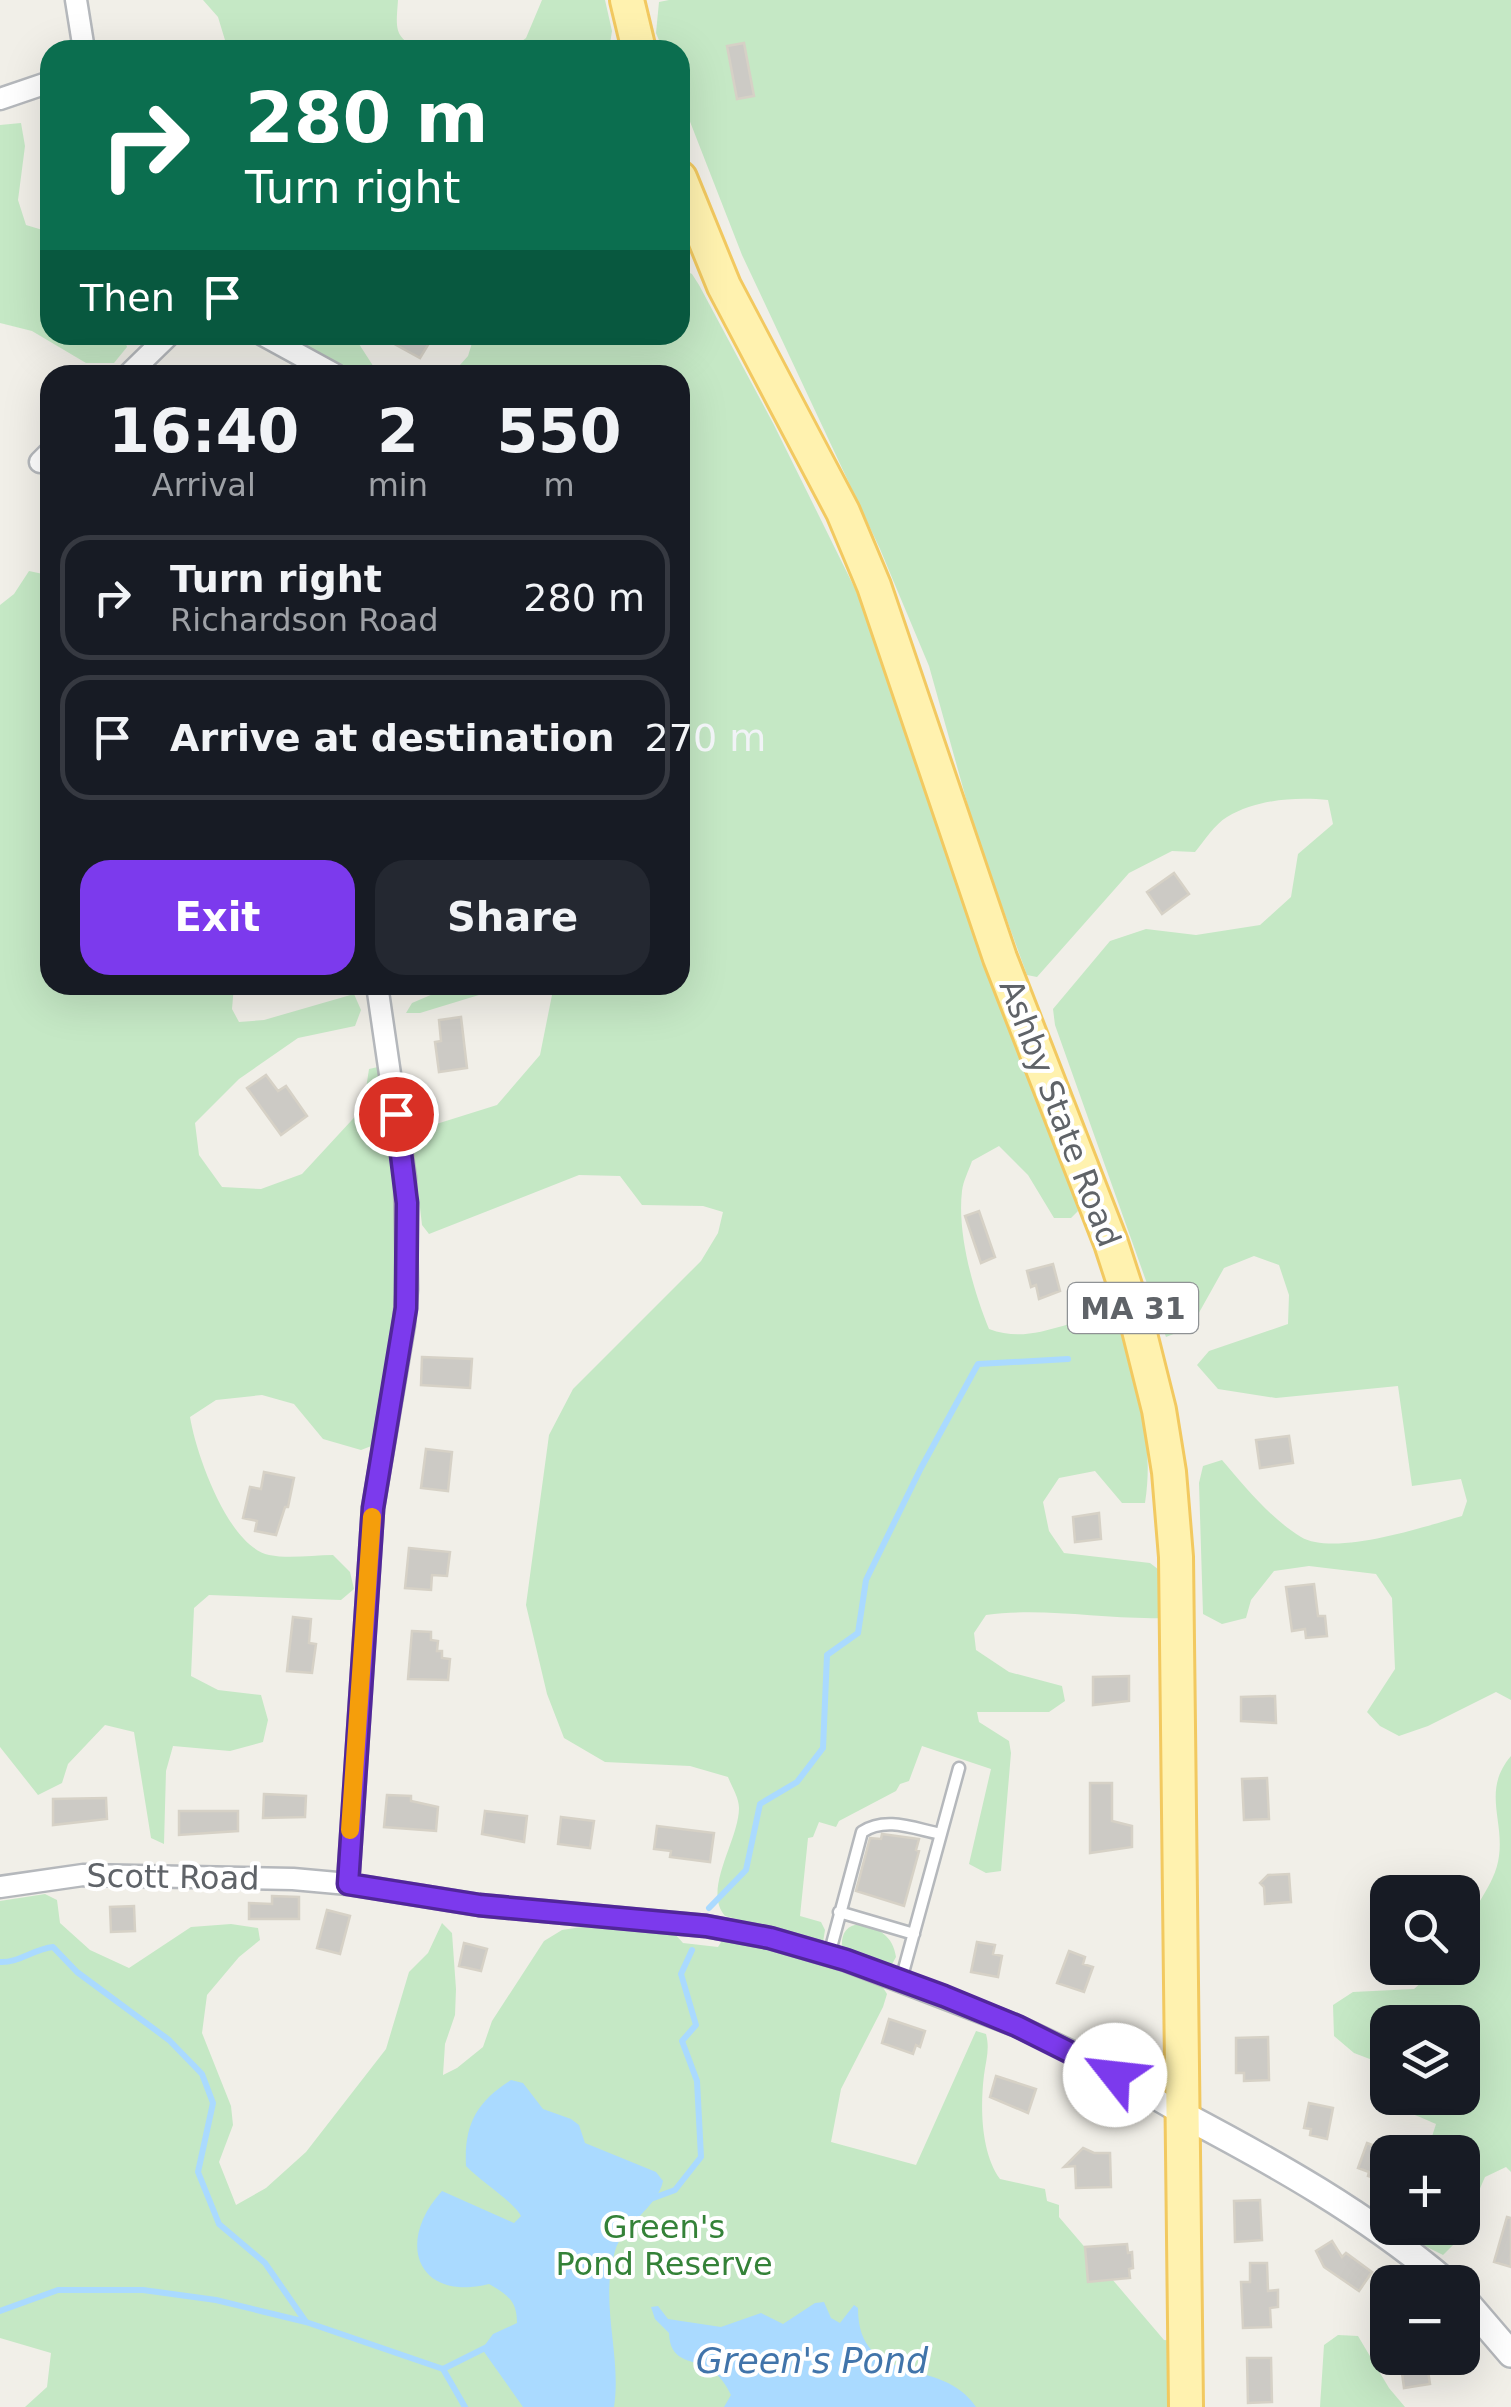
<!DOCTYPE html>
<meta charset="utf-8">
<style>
body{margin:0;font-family:"DejaVu Sans",sans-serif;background:#242831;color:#f1f3f6;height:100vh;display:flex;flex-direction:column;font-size:38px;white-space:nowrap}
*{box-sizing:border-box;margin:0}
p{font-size:32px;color:#9ea1a6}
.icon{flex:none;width:55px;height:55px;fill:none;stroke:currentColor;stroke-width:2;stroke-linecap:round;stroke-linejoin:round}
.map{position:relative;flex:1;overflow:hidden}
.panel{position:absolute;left:40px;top:365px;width:650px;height:630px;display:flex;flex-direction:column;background:#171b24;border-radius:30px;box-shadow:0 10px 40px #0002}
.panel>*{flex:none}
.hud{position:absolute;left:40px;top:40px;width:650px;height:305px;border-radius:30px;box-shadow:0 10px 40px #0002;background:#0b6e4f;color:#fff;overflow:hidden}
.buttons{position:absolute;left:1370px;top:1875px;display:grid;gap:20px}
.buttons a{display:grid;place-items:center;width:110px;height:110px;border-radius:20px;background:#171b24;box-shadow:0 10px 40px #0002;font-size:50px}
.pin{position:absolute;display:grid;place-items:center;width:85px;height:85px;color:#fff;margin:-42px;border:5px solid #fff;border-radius:50%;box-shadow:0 2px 10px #0007}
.me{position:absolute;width:110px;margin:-55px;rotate:299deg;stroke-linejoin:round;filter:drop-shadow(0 0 8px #0008)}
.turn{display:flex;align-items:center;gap:35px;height:210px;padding:0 40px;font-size:45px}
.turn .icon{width:130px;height:130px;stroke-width:2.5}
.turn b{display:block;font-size:70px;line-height:85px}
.then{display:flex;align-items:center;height:95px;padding:0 40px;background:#0003;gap:20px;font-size:38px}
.eta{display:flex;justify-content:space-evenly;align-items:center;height:170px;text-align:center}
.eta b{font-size:60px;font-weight:600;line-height:70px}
.action{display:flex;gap:20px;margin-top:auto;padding:20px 40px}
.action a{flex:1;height:115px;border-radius:30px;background:#7c3aed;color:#fff;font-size:40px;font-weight:600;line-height:115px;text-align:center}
.action a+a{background:#242831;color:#f1f3f6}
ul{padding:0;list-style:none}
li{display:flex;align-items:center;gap:30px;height:125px;margin:0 20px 15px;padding:0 20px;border:5px solid #363941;border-radius:30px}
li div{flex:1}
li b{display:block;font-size:38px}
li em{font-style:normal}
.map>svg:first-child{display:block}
.green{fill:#c5e8c5;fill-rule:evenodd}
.water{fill:#aadaff}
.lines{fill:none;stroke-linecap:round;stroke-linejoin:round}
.stream{stroke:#aadaff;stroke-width:6}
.building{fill:#cccac5;stroke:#d6d1c6;stroke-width:2.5}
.service-casing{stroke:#b5b8bc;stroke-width:15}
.minor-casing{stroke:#b5b8bc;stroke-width:25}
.tertiary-casing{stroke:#b5b8bc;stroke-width:30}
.primary-casing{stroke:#f2c960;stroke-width:38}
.service{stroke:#fff;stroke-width:10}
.minor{stroke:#fff;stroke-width:20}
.tertiary{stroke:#fff;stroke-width:25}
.primary{stroke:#fff2af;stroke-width:32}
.route-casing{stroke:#51269a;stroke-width:25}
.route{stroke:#7c3aed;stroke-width:18}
.slow{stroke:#f59e0b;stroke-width:18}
.labels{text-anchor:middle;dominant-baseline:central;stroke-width:8;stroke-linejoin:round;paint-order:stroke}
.shield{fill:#fff;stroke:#8f9295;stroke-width:2.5}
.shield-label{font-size:30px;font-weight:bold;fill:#5f6368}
.street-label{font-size:32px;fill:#5f6368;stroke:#fff}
.park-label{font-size:32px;fill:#348238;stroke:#fff}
.water-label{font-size:35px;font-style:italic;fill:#4174aa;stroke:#fff}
</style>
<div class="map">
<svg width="1511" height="2407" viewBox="0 0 1511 2407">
<rect width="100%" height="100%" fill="#f1efe8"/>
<path class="green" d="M 203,0 L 398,0 C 396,29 393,38 422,50 L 228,50 L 218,17 Z
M 542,0 L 605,0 L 612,31 L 609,50 L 510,50 L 526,38 Z
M 669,0 L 1511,0 L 1511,1700 L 1496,1692 L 1428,1726 L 1399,1736 L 1380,1726 L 1367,1712 L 1395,1669 L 1392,1598 L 1376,1574 L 1309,1566 L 1274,1571 L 1251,1600 L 1246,1618 L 1222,1624 L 1203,1614 L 1199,1483 L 1203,1466 L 1222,1460 C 1245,1487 1270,1518 1301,1537 C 1335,1557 1426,1526 1462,1516 L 1467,1501 L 1461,1479 L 1412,1486 L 1398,1386 L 1276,1398 L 1218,1389 L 1197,1365 L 1209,1351 L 1288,1324 L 1289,1295 L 1279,1265 L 1254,1256 L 1224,1268 L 1191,1327 L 1166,1337 L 1055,1025 L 1053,1009 L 1110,941 L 1146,929 L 1196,935 L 1260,925 L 1291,897 L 1298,854 L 1333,824 L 1328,800 C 1296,797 1257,799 1227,817 C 1215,824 1204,841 1195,852 L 1172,851 L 1129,873 L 1037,977 L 1027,975 L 977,838 L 929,666 L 880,549 L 742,255 L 680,96 L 680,50 L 663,50 L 656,33 L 659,2 Z
M 21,123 L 25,146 L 18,200 L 26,225 L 46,231 L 50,228 L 50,335 L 123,335 L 127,347 L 114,363 L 86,363 L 32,331 L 0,323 L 0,125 Z
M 680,268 L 692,274 L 699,285 L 774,425 L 873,625 L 899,712 L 995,993 L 1072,1186 L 1078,1211 L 1071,1218 L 1054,1218 L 1028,1175 L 999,1146 L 972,1161 C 969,1170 963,1181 962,1191 C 957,1233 973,1290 989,1329 C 1033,1346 1068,1317 1111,1317 L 1117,1322 C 1136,1380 1155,1440 1145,1503 L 1122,1503 L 1095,1471 L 1059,1478 L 1043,1502 L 1049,1531 L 1064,1553 L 1150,1563 L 1171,1579 L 1165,1618 C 1105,1620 1046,1607 986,1615 L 974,1633 L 976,1650 L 1009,1672 L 1062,1686 L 1065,1701 L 1049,1712 L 977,1712 L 979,1722 L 1009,1741 L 1011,1753 L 1001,1871 L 986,1873 L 969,1864 L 991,1769 L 922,1746 L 909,1781 L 900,1784 L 896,1791 L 839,1821 L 836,1827 L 819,1822 L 813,1837 L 808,1838 L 800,1916 L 821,1922 L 825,1930 L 823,1942 L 725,1916 C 702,1890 739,1840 739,1808 C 739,1798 732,1787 728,1777 L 690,1766 L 605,1762 L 564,1738 L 547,1694 L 526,1605 L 549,1435 L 573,1389 L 701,1261 L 718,1233 L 723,1212 L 703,1206 L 642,1205 L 620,1176 L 579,1175 L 429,1234 L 422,1225 L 412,1138 L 430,1126 L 497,1105 L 540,1055 L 554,985 L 680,985 L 680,375 L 451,375 L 468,356 L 472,343 L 467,335 L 680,335 Z
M 277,335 L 359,335 L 359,344 L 379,375 L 353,375 Z
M 29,571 L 43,574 L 50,597 L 50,985 L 234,985 L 232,1009 L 239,1022 L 264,1020 L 354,994 L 361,1010 L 355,1026 L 298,1038 L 239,1079 L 195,1123 L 199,1155 L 222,1187 L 261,1189 L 302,1174 L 363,1108 L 369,1069 L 378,1067 L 393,1173 L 401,1274 L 374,1445 L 361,1450 L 323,1439 L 294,1404 L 262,1395 L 216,1400 L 190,1417 C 196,1454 228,1546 269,1555 C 289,1559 313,1555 333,1555 L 350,1572 L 354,1589 L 341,1600 L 209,1595 L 194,1608 L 191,1676 L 218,1690 L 261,1695 L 268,1720 L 263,1742 L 230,1751 L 173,1746 L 166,1771 L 164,1844 L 151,1838 L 134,1732 L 105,1725 L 68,1764 L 62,1783 L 38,1795 L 0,1747 L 0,605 L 14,594 Z
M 454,985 L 512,985 L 420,1013 L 406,1013 L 412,1003 Z
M 1511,1756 L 1511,2172 L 1506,2167 L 1485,2177 L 1457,2241 L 1443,2255 L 1425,2246 L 1411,2228 L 1462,2228 L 1462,2152 L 1427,2152 L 1436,2124 C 1392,2104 1388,2110 1375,2061 L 1354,2053 L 1334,2036 L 1333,2005 L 1353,1992 L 1414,1989 L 1437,1968 L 1462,1968 C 1462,1958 1460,1945 1463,1936 C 1471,1907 1495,1887 1499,1856 C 1504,1819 1482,1790 1511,1756 ZM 1388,2022 L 1462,2022 L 1462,2098 L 1388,2098 Z
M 45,1894 L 57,1900 L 60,1923 L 90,1950 L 129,1968 L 191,1927 L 231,1924 L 258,1928 L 260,1940 L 239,1957 L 207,1995 L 202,2033 L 231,2106 L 233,2125 L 219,2162 L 236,2205 L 266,2188 L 306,2152 L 386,2049 L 409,1972 L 428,1953 L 442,1923 L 452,1933 L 456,1989 L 455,2015 L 445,2044 L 443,2075 L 457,2068 L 483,2047 L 492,2021 L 544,1941 L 562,1930 L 581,1927 L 675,1934 L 683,1943 L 718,1947 L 723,1939 L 780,1950 L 882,1986 L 887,1994 L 883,2007 L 841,2089 L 831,2142 L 916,2165 L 976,2031 L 986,2034 C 990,2049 986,2060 984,2075 C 980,2108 981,2153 1000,2179 L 1045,2189 L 1047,2201 L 1059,2205 L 1059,2217 L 1164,2340 L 1178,2341 L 1178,2407 L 25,2407 L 47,2387 L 51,2353 L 0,2338 L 0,1901 Z
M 860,1924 C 879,1928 893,1936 896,1957 L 891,1966 L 842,1948 C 841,1934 846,1925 860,1924 Z
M 1338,2335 L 1358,2336 L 1389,2388 L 1405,2407 L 1320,2407 L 1324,2345 Z"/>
<path class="water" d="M 511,2080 L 523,2083 L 543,2109 L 571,2119 L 579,2125 L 585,2143 L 656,2172 L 663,2181 C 658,2207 623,2224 615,2251 C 599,2302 622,2356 614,2407 L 523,2407 L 482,2349 L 493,2334 L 517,2323 C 517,2301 508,2295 489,2284 C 417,2302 395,2242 442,2191 L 514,2223 L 521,2216 C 514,2202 479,2180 466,2166 C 464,2125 476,2102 511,2080 Z
M 824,2302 L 831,2318 L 840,2323 L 854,2305 L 858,2308 C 858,2389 943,2355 976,2407 L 724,2407 L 731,2395 C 726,2385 720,2375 709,2369 C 689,2358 670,2362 669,2333 L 655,2319 L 651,2307 L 658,2306 L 668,2319 L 721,2327 L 761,2313 L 783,2324 L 815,2303 Z"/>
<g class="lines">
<path class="stream" d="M 709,1908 L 746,1870 L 760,1804 L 797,1782 L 823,1748 L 827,1655 L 858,1633 L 866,1580 L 921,1468 L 978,1364 L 1068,1359
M 0,1962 C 18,1963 34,1949 53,1947 L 77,1972 L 169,2040 L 202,2074 L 213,2103 L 198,2172 L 219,2224 L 265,2263 L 306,2322
M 648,2200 L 675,2190 L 701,2157 L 697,2081 L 682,2041 L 696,2025 L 681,1974 L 692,1950
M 0,2311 L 58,2290 L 143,2290 L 216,2300 L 306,2322 L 443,2369 L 465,2407
M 443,2369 L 487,2347"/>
</g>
<path class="building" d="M 744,43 L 754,96 L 737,99 L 727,46 Z
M 378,335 L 434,335 L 420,358 Z
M 1174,873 L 1189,894 L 1162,914 L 1147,892 Z
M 461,1017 L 467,1068 L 439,1072 L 435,1042 L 441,1041 L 439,1020 Z
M 266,1075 L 278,1091 L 286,1086 L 307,1116 L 281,1135 L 247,1088 Z
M 979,1211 L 995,1257 L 981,1263 L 965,1216 Z
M 1053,1264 L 1060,1291 L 1039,1299 L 1036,1285 L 1031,1287 L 1027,1271 Z
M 422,1357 L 472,1359 L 470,1388 L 421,1385 Z
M 1289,1436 L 1293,1463 L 1260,1468 L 1256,1440 Z
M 426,1449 L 452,1452 L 448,1491 L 421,1488 Z
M 264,1472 L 294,1478 L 288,1507 L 285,1507 L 276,1535 L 255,1531 L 257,1521 L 243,1518 L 250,1487 L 261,1489 Z
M 1099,1513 L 1101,1539 L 1075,1542 L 1073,1517 Z
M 409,1548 L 450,1552 L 447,1576 L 432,1575 L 431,1590 L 405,1588 Z
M 1314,1584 L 1318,1616 L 1325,1616 L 1327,1636 L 1306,1638 L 1305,1629 L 1292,1631 L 1286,1587 Z
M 293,1617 L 311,1619 L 309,1643 L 316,1644 L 312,1673 L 287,1671 Z
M 412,1631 L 431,1632 L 431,1640 L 438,1641 L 437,1651 L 442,1651 L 442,1658 L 450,1659 L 448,1680 L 408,1679 Z
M 1129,1676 L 1129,1701 L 1093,1705 L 1093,1677 Z
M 1275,1696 L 1276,1723 L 1241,1721 L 1241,1697 Z
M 1267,1778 L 1269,1819 L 1244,1820 L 1242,1779 Z
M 1090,1783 L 1112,1783 L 1112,1821 L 1132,1826 L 1132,1847 L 1090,1853 Z
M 264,1794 L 306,1796 L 305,1817 L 263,1818 Z
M 387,1795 L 411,1796 L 411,1801 L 438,1807 L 436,1831 L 384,1827 Z
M 106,1798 L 107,1819 L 53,1825 L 53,1799 Z
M 179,1811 L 238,1811 L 238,1831 L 179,1835 Z
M 485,1811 L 527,1816 L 524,1842 L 482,1834 Z
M 561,1817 L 594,1821 L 590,1848 L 558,1844 Z
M 657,1826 L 714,1833 L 710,1862 L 670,1857 L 671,1851 L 654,1849 Z
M 882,1834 L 919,1839 L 916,1850 L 919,1851 L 904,1906 L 856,1891 L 870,1838 L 881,1839 Z
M 1289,1874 L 1291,1902 L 1265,1904 L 1264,1887 L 1260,1883 L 1268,1875 Z
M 272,1896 L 299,1897 L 299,1919 L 249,1919 L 249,1903 L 272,1904 Z
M 134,1906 L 135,1931 L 111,1932 L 110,1907 Z
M 327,1910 L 350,1916 L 340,1954 L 317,1948 Z
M 977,1942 L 995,1945 L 993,1954 L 1002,1956 L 998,1977 L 971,1972 Z
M 464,1943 L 487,1949 L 481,1971 L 459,1966 Z
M 1069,1951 L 1085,1957 L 1083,1964 L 1093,1967 L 1084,1992 L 1057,1983 Z
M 889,2019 L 925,2031 L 920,2047 L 916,2045 L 913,2054 L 882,2043 Z
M 1268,2037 L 1269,2080 L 1244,2081 L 1244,2073 L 1236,2073 L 1236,2038 Z
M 996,2076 L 1036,2089 L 1028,2113 L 990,2097 Z
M 1309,2103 L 1333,2108 L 1327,2139 L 1310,2135 L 1311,2129 L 1304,2128 Z
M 1367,2143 L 1388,2151 L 1388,2183 L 1368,2176 L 1369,2172 L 1358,2168 Z
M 1083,2148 L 1094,2153 L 1110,2153 L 1111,2187 L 1076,2188 L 1075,2166 L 1064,2167 Z
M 1260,2200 L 1262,2240 L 1235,2242 L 1234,2201 Z
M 1507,2217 L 1511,2218 L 1511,2267 L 1494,2262 Z
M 1332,2241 L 1342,2257 L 1346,2253 L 1372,2272 L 1359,2291 L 1324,2267 L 1316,2251 Z
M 1127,2244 L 1128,2253 L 1132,2252 L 1133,2268 L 1129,2269 L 1130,2278 L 1088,2282 L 1085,2247 Z
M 1250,2263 L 1267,2263 L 1268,2291 L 1278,2290 L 1278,2307 L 1270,2308 L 1271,2327 L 1243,2328 L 1241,2282 L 1250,2282 Z
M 1247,2358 L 1271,2358 L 1272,2402 L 1248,2403 Z
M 1400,2358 L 1426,2358 L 1430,2384 L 1404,2388 Z"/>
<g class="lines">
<defs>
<path id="service" d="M 839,1912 L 914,1934
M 829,1955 L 862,1832 C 886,1816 915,1829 941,1834
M 901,1980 L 959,1768"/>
<path id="minor" d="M 76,0 L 84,50
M 0,99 L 50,82
M 263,335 L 336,375
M 128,375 L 169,335
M 40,462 L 50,452
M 348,1884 L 373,1508 L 404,1325 L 407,1289 L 405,1177 L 377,985
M 0,1887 L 83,1875 L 293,1879 L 348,1884 L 479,1905 L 706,1926 L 770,1938 L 845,1960 L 1017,2026 L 1081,2056 L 1182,2114"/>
<path id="tertiary" d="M 1182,2114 C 1275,2163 1366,2214 1446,2282
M 1462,2297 L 1511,2354"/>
<path id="primary" d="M 627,0 L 639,50
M 680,178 L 724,286 L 843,512 L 874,586 L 1000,958 L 1111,1243 L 1138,1326 L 1159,1410 L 1169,1472 L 1176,1557 L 1186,2407"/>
</defs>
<use href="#service" class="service-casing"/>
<use href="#minor" class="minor-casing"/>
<use href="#tertiary" class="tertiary-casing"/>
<use href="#primary" class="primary-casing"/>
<use href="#service" class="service"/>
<use href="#minor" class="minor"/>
<use href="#tertiary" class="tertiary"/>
<use href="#primary" class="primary"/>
</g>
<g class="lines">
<defs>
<path id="route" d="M 396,1114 L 407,1203 L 406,1308 L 373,1508 L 348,1884 L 479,1905 L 706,1926 L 770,1938 L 846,1960 L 944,1996 L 1017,2026 L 1115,2075"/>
</defs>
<use href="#route" class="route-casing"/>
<use href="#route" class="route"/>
<path class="slow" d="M 350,1830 L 372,1517"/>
</g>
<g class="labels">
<rect class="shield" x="1068" y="1283" width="130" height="50" rx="8"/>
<g class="shield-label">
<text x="1133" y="1308">MA 31</text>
</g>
<g class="street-label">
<text transform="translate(1060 1113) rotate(69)">Ashby State Road</text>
<text transform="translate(173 1877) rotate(1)">Scott Road</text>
</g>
<g class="park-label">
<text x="664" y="2227">Green's<tspan x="664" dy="37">Pond Reserve</tspan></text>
</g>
<g class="water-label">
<text x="812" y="2361">Green's Pond</text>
</g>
</g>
</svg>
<div class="buttons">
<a><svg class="icon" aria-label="search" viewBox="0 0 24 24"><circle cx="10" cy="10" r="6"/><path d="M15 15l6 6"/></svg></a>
<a><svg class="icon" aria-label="layers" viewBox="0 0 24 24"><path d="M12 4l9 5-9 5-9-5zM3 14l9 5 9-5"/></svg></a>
<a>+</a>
<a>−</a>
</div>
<div class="pin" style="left:396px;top:1114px;background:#d93025"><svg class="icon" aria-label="arrive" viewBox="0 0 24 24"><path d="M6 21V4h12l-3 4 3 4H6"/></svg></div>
<svg class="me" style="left:1115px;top:2075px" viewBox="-20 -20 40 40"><circle r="19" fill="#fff"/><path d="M0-13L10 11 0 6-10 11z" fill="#7c3aed"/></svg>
<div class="hud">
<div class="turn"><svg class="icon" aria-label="right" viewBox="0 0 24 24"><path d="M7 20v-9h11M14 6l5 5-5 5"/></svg><div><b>280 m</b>Turn right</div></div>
<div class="then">Then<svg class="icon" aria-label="arrive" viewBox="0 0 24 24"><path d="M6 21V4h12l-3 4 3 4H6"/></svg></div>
</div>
<section class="panel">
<div class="eta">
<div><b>16:40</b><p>Arrival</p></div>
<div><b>2</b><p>min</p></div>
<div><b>550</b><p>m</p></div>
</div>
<ul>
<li><svg class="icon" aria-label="right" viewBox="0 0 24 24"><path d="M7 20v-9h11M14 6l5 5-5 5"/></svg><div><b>Turn right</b><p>Richardson Road</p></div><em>280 m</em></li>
<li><svg class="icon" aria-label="arrive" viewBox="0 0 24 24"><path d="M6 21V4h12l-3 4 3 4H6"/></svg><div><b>Arrive at destination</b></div><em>270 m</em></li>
</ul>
<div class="action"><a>Exit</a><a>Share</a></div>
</section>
</div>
